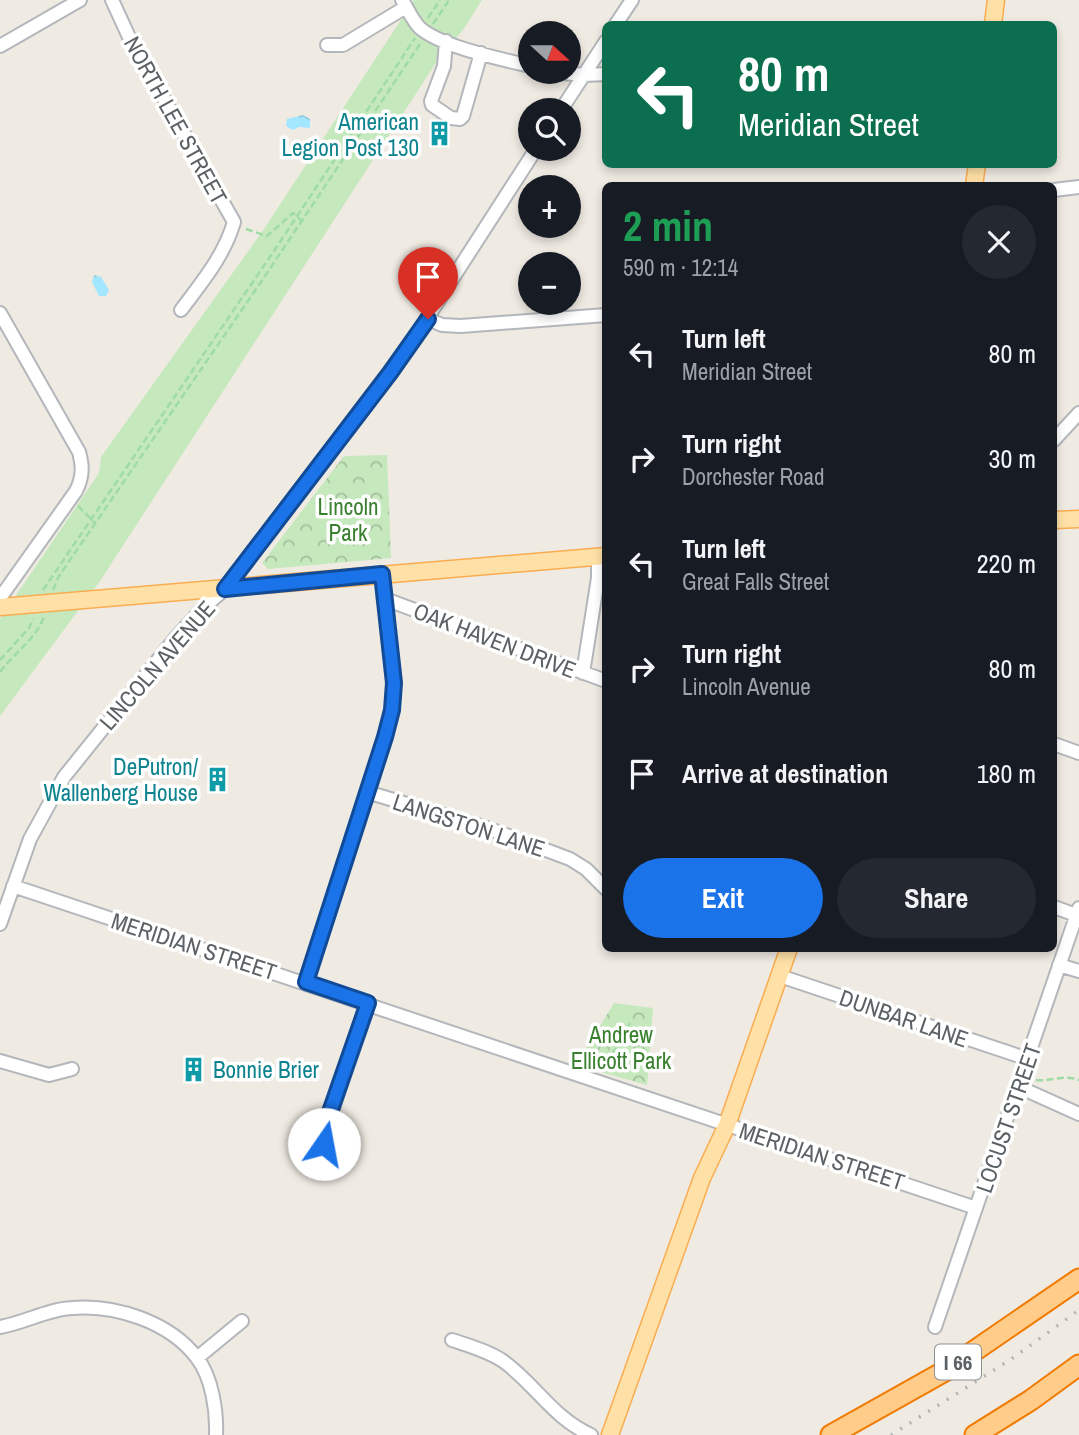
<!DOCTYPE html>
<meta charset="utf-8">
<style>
body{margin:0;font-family:"Archivo Narrow",sans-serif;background:#242831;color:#f1f3f6;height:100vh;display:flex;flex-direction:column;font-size:26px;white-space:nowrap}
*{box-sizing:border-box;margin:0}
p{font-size:23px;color:#9ea1a6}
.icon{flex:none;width:38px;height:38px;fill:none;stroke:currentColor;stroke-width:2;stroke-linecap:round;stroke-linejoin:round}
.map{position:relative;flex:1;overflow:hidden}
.details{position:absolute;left:602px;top:182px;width:455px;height:770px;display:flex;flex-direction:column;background:#171b24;border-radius:10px;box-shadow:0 4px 10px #0003}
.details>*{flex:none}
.guide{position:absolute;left:602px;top:21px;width:455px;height:147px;border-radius:10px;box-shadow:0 4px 10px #0003;background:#0b6e4f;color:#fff;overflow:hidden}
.needle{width:46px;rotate:111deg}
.controls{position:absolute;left:518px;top:21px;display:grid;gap:14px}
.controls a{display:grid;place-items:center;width:63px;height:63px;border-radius:50%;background:#171b24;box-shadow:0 4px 10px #0003;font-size:35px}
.pin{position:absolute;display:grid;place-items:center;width:60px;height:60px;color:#fff;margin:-72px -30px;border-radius:50% 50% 50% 0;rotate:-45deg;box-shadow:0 0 7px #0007}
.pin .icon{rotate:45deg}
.me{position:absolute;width:77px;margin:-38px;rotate:12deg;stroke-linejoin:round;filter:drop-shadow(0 0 5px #0008)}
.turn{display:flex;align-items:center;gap:24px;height:147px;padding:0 21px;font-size:32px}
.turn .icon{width:91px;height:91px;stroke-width:2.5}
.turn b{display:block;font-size:49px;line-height:60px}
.round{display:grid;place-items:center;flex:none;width:74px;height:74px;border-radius:37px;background:#242831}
.headline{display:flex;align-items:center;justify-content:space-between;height:119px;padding:0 21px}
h1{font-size:42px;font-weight:700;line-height:52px;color:#1e9e55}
.action{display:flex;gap:14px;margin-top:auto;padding:14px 21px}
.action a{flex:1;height:80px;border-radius:42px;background:#1a73e8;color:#fff;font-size:28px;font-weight:700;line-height:80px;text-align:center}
.action a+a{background:#242831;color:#f1f3f6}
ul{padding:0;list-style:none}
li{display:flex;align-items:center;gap:21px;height:105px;padding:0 21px}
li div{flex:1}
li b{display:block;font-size:26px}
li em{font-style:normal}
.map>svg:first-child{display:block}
.grass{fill:#c5e8bd}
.forest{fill:url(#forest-crowns)}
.water{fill:url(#water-ripples)}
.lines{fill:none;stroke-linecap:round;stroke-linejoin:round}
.minor-casing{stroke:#b3b7bb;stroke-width:16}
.major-casing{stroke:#faac50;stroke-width:19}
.highway-casing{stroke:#f17a00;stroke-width:23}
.path{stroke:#9fdba4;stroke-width:2.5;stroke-dasharray:7 3.5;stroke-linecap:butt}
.minor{stroke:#fff;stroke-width:12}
.major{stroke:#ffe1a7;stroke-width:16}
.highway{stroke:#ffcc89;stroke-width:19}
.rail{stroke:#b2b3b4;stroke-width:3.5;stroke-dasharray:2 9;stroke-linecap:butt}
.route-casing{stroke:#114b97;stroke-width:18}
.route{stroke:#1a73e8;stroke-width:12}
.labels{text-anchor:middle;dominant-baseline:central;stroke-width:7;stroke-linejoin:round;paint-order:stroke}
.shield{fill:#fff;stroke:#8c9092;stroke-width:2}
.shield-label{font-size:21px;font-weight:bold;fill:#5b6164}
.street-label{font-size:23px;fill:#5b6164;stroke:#fff}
.culture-label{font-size:23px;fill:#0d838f;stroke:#fff;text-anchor:end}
.park-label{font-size:23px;fill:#39812e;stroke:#fff}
</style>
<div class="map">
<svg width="1079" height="1435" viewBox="0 0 1079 1435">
<defs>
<pattern id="forest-crowns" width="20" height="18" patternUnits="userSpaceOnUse" patternTransform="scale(1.75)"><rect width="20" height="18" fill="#c5e8bd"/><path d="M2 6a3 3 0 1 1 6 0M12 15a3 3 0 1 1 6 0" fill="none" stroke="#a3bf9d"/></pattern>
<pattern id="water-ripples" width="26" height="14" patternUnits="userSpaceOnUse" patternTransform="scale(1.75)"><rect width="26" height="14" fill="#a2e7ff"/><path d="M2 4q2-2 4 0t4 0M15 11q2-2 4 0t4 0" fill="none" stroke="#87bfd2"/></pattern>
</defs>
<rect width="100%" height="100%" fill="#efeae2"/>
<path class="grass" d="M 414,0 L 482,0 L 463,30 L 441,55 L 100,581 L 0,716 L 0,619 L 99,473 L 101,457 L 262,232 Z"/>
<path class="forest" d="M 387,455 L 391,558 L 268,569 L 262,563 L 344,456 Z
M 614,1003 L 653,1008 L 647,1085 L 579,1066 L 577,1063 Z"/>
<path class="water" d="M 303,115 L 310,119 L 310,128 L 299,127 L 293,130 L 286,126 L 287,119 Z
M 94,275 L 101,277 L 109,290 L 106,296 L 99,296 L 92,282 Z"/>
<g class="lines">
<defs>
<path id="minor" d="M 112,0 L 129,37 L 234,222 C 224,256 202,282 181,310
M 402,0 C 408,9 412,20 420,28 C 442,47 501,59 530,66
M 616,24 L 632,0
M 446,41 L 444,66 L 431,101 L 432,105 L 451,118 L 460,119 L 463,116 L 481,53
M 327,45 L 343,45 L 406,7
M 0,46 L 80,0
M 552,72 L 584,75 L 606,74
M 561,110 L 606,41
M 1054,190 L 1079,187
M 0,313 L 79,452 C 83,466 83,477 76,491 L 0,598
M 428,319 L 442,325 L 461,326 L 606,315
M 1054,440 L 1079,413
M 385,599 L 606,681
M 583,673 L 598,578 L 598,557
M 1054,744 L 1079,753
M 367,792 L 490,829 L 570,859 L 586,869 L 606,889
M 13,886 L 976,1208
M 1054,907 L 1076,915
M 0,924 L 30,839 L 64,777 L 174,640 L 204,607 L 225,589 L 413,340 L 536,149
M 1059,965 L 1079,971
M 780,976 L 1028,1059
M 306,982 L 385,737 L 392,710 L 394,683 L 382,574
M 0,1061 L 49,1075 L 72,1069
M 1019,1087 L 1079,1114
M 329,1158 L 324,1144 L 325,1133 L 367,1003
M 0,1327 C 24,1323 48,1309 72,1308 C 115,1304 170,1322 197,1358 C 212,1377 217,1411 216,1435
M 935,1327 L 1079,908
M 452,1340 C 470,1346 488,1351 503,1361 C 535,1384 554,1419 591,1435
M 197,1358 L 242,1321"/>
<path id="major" d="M 993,24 L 996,0
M 974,186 L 977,164
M 1054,520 L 1079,519
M 0,607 L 606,556
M 610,1435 L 702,1178 L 727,1125 L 789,948"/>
<path id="highway" d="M 831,1435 L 945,1371 L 1079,1279
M 975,1435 L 1031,1400 L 1079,1365"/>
</defs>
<use href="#minor" class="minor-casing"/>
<use href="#major" class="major-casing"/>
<use href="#highway" class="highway-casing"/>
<path class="path" d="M 428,18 L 440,0
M 433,24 L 449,0
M 246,229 L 267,236 L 293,213 L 302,221
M 78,506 L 95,523
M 43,590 L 278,245 L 415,38
M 53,590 L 59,576 L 261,282 L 420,44
M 0,660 L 29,628 L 33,619
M 0,672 C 14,653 35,640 44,617
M 597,1068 L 617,1048 L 630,1023
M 1036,1080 C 1051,1082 1063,1074 1079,1080"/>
<use href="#minor" class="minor"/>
<use href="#major" class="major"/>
<use href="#highway" class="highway"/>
<path class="rail" d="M 891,1435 L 1010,1360 L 1079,1310"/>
</g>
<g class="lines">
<defs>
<path id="route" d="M 324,1144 L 329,1115 L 368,1003 L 306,982 L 385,737 L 392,710 L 394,683 L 382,574 L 225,589 L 390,373 L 428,319"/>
</defs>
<use href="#route" class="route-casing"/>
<use href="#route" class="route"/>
</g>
<defs>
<symbol id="building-bare" viewBox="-9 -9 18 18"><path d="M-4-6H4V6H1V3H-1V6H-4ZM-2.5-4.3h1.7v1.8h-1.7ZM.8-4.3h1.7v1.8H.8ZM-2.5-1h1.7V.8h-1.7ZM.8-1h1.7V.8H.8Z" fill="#0f9aa8" stroke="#fff" stroke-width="2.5" paint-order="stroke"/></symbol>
</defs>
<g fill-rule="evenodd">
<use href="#building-bare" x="422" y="116" width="35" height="35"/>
<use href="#building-bare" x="200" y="762" width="35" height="35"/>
<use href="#building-bare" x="176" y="1052" width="35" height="35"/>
</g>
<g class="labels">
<rect class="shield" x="935" y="1344.5" width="46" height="35" rx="5"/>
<g class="shield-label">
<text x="958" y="1362">I 66</text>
</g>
<g class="street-label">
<text transform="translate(176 120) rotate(61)">NORTH LEE STREET</text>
<text transform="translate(495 640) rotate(21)">OAK HAVEN DRIVE</text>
<text transform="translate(157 665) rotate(-49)">LINCOLN AVENUE</text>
<text transform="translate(469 825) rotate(18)">LANGSTON LANE</text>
<text transform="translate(194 946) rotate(18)">MERIDIAN STREET</text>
<text transform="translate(904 1018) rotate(19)">DUNBAR LANE</text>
<text transform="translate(1008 1118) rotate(-71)">LOCUST STREET</text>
<text transform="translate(822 1156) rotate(18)">MERIDIAN STREET</text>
</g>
<g class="culture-label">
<text x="419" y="121">American<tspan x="419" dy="26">Legion Post 130</tspan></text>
<text x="198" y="766">DePutron/<tspan x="198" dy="26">Wallenberg House</tspan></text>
<text x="213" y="1069" text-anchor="start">Bonnie Brier</text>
</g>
<g class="park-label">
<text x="348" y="506">Lincoln<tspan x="348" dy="26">Park</tspan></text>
<text x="621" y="1034">Andrew<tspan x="621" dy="26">Ellicott Park</tspan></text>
</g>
</g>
</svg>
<div class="controls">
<a><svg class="needle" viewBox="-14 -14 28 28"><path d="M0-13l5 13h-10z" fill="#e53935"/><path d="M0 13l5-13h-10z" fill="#9ea1a6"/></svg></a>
<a><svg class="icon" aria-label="search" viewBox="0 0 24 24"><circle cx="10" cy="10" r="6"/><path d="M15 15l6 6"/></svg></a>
<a>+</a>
<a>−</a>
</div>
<div class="pin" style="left:428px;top:319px;background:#d93025"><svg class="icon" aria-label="arrive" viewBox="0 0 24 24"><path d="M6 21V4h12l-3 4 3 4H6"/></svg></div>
<svg class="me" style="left:324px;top:1144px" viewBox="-20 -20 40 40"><circle r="19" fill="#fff"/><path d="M0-13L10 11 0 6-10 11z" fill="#1a73e8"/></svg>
<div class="guide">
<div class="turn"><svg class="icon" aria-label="left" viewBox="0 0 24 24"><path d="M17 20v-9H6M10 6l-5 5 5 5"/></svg><div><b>80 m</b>Meridian Street</div></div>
</div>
<section class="details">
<div class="headline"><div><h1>2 min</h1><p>590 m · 12:14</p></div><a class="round"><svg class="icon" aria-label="close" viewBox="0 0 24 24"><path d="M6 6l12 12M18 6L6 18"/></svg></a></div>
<ul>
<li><svg class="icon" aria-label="left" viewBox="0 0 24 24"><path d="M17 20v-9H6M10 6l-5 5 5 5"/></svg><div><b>Turn left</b><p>Meridian Street</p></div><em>80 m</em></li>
<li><svg class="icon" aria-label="right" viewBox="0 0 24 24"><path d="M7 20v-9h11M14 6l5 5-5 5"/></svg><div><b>Turn right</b><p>Dorchester Road</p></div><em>30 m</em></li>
<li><svg class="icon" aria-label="left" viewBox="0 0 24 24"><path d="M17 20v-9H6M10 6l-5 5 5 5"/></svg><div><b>Turn left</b><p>Great Falls Street</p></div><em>220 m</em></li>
<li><svg class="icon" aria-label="right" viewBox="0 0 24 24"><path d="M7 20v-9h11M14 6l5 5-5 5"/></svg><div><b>Turn right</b><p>Lincoln Avenue</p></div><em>80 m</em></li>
<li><svg class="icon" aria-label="arrive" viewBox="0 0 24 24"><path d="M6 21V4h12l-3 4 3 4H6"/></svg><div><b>Arrive at destination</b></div><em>180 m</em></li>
</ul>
<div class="action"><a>Exit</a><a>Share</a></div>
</section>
</div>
